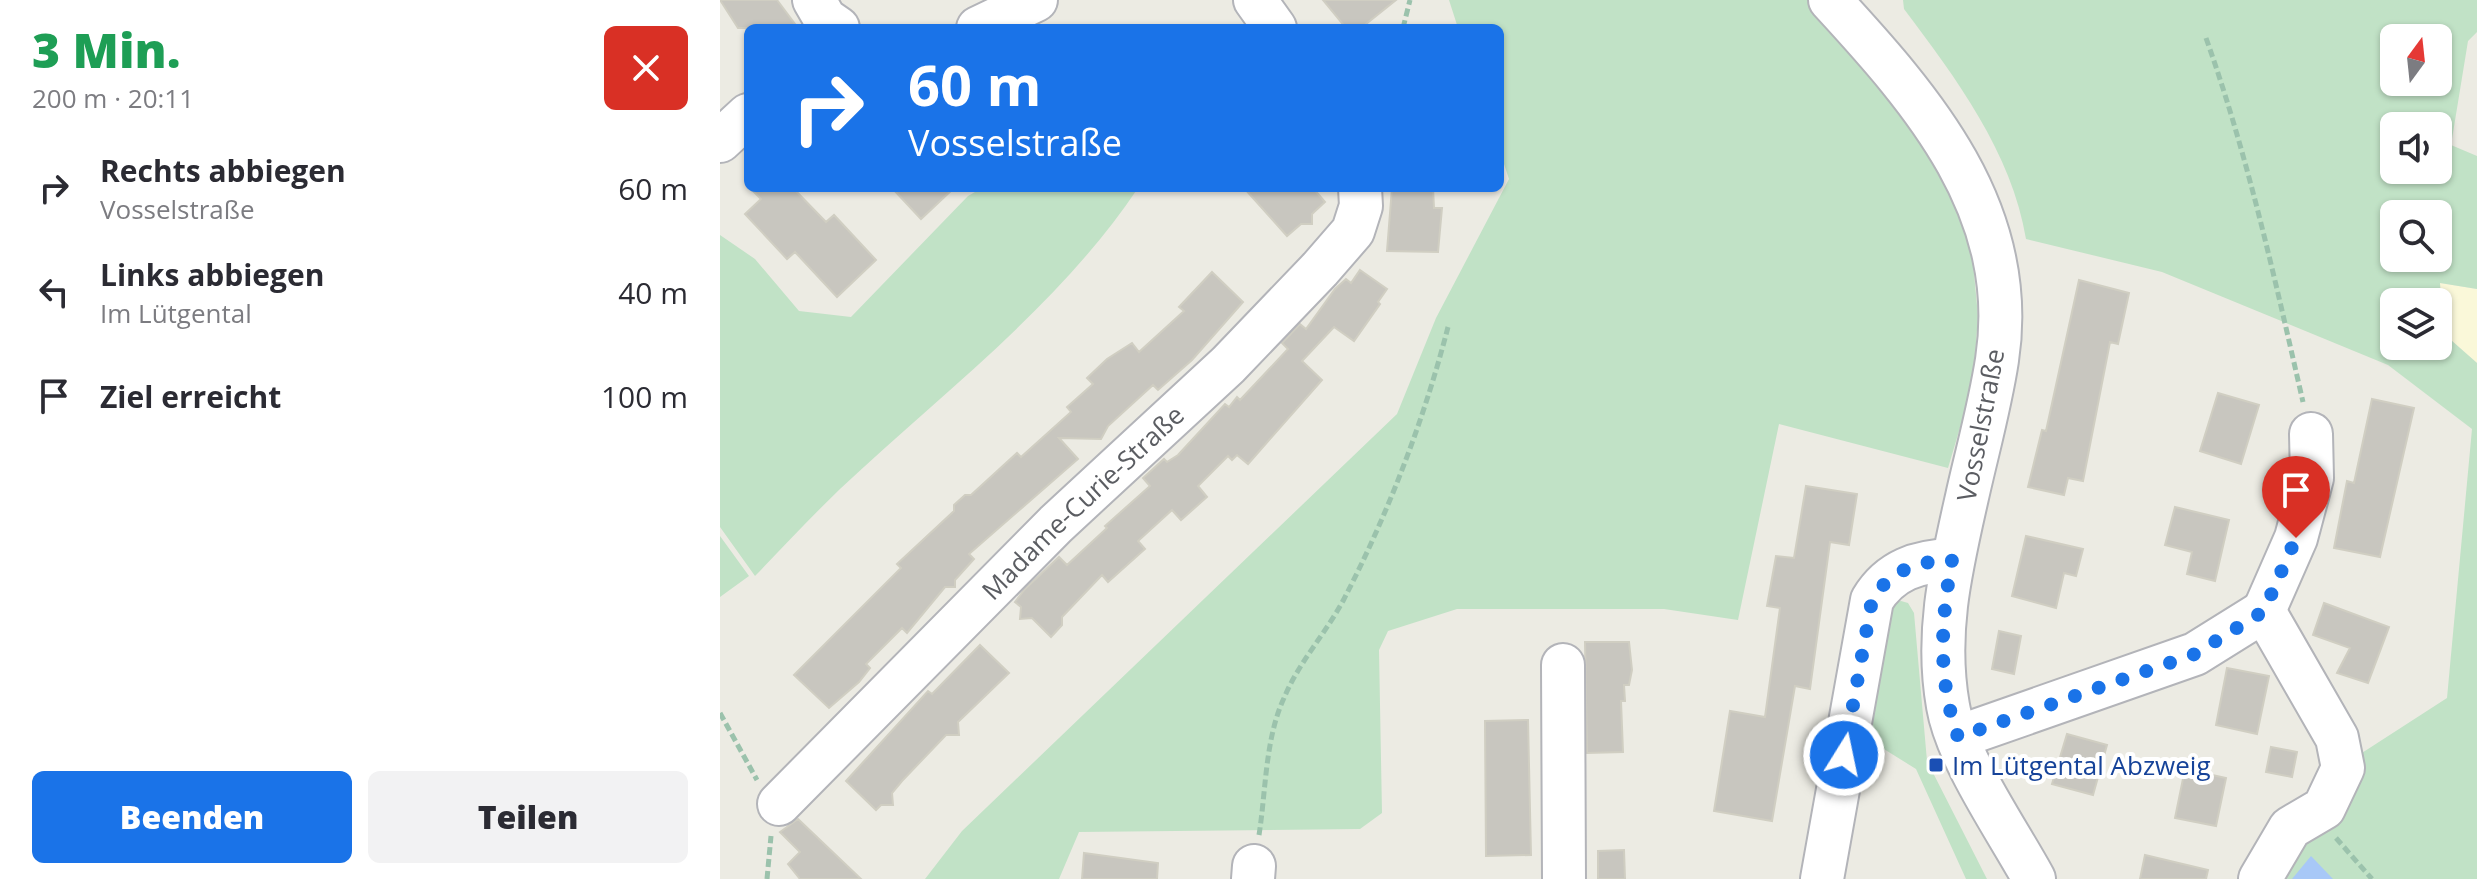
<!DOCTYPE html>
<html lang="de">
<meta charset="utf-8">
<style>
body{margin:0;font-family:"Open Sans",sans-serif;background:#f2f2f3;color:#2b2b33;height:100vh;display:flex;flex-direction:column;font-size:30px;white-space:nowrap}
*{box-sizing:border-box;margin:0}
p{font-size:26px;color:#7c7c81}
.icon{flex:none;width:44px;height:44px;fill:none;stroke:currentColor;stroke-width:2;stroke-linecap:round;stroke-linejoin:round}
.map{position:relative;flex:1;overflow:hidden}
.panel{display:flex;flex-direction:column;background:#fff;width:720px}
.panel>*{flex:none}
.hud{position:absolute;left:24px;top:24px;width:760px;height:168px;border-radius:12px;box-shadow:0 2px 6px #0004;background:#1a73e8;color:#fff;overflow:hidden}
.needle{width:52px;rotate:15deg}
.tools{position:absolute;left:1660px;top:24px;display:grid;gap:16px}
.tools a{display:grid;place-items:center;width:72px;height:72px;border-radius:12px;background:#fff;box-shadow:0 2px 6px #0004;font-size:40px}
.pin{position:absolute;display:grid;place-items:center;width:68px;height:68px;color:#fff;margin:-82px -34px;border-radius:50% 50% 50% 0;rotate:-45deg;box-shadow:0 0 8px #0007}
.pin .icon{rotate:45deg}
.me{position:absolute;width:88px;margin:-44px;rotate:10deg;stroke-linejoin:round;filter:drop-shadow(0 0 6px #0008)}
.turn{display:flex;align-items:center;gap:28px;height:168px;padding:0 32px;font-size:36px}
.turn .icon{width:104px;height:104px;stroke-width:2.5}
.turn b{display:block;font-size:56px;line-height:68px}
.round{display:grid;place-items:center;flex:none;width:84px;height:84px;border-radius:12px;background:#f2f2f3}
.headline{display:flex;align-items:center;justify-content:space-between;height:136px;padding:0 32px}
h1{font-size:48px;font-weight:800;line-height:60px;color:#1e9e55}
.action{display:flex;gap:16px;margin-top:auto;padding:16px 32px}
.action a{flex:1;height:92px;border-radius:12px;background:#1a73e8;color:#fff;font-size:32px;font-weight:800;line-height:92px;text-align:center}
.action a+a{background:#f2f2f3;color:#2b2b33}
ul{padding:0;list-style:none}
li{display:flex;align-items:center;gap:24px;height:104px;padding:0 32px}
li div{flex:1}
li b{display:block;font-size:30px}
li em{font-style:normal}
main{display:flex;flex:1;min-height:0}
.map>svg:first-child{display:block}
.commercial{fill:#faf8d9}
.green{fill:#c1e2c6;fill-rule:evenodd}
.water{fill:#a8c8f7}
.building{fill:#c8c6bf;stroke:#d0cec2;stroke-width:2}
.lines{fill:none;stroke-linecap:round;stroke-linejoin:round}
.minor-casing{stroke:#b3b4b9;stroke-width:46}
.path{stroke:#9bc2ac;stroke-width:5;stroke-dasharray:8 4;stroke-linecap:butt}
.minor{stroke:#fff;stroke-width:42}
.route{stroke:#1a73e8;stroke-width:14;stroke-dasharray:0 25.2}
.transit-dot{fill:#1a4fb4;stroke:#fff;stroke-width:3}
.labels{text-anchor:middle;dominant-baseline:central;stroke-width:8;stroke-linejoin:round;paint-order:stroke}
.street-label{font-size:26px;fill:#5b5d62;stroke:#fff}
.transit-label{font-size:26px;fill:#164399;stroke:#fff;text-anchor:start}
</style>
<main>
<section class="panel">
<div class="headline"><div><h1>3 Min.</h1><p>200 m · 20:11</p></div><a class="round" style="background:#d93025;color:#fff"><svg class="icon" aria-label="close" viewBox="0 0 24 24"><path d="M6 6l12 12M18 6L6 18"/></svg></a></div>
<ul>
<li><svg class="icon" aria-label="right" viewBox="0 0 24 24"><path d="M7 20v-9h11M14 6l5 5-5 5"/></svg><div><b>Rechts abbiegen</b><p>Vosselstraße</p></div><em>60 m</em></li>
<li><svg class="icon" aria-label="left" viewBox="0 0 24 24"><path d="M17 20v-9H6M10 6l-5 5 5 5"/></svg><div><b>Links abbiegen</b><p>Im Lütgental</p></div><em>40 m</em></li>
<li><svg class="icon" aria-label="arrive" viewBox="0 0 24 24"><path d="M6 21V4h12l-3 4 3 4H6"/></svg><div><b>Ziel erreicht</b></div><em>100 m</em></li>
</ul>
<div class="action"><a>Beenden</a><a>Teilen</a></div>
</section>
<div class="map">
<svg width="1757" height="879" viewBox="0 0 1757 879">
<rect width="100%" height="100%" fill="#ecebe3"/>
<path class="commercial" d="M 1720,283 L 1757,289 L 1757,363 L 1723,333 Z"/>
<path class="green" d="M 729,0 L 1089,0 L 1202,133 L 1239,210 L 1252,252 L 1258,316 L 1253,384 L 1228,468 L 1059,424 L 1018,620 L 944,609 L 737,609 L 668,631 L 659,650 L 662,813 L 640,829 L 359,832 L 339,879 L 205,879 L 242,831 L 677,414 L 716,318 L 789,179 L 780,152 L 780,28 L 738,28 Z
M 1183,0 L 1757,0 L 1757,32 L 1748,41 L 1731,145 L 1757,156 L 1757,289 L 1720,283 L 1723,333 L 1757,363 L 1757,879 L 1551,879 L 1631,760 L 1727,698 L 1752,429 L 1668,365 L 1442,272 L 1306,239 C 1292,153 1236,78 1184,9 ZM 1674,38 L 1718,38 L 1718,82 L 1674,82 ZM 1674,126 L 1718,126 L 1718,170 L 1674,170 ZM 1674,214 L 1718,214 L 1718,258 L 1674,258 ZM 1674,302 L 1718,302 L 1718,346 L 1674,346 Z
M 262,188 L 418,188 C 338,307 223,392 120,489 C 91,517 63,547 35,576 L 0,527 L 0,235 L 35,259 L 79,311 L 131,317 L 248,196 Z
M 0,536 L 29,576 L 0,597 Z
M 1181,601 L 1188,603 L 1194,613 L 1207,761 L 1267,879 L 1246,879 L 1196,769 L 1143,736 L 1172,603 Z"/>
<path class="water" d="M 1591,856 L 1613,879 L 1572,879 Z"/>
<path class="building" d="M 0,0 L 57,0 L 78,28 L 18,28 Z
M 603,0 L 676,0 L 641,28 L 626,28 Z
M 30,188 L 73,188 L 106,222 L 114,215 L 156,260 L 117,297 L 75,252 L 67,259 L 25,214 L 41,199 Z
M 172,188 L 234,188 L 201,219 Z
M 524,188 L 593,188 L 605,202 L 592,214 L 592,224 L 581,224 L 567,236 Z
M 672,188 L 713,188 L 714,208 L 722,208 L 718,252 L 667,251 Z
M 640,270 L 667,289 L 658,302 L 660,304 L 634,341 L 614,327 L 582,361 L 602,380 L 528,464 L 517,455 L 512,460 L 508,456 L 478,486 L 487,497 L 461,520 L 452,510 L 418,541 L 425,549 L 388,582 L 382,575 L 342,617 L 342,625 L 331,637 L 312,618 L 300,619 L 301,607 L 295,602 L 305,589 L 339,557 L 347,565 L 387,528 L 385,526 L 430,486 L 423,478 L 444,459 L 447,462 L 458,455 L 505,404 L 509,407 L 517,397 L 520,400 L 568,349 L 562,343 L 580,324 L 586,329 L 615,289 L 626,279 L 631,283 Z
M 492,272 L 523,302 L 472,360 L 438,390 L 433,385 L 388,426 L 381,439 L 339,438 L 358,459 L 249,554 L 254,559 L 235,580 L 235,587 L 225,587 L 187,633 L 182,628 L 146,664 L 150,668 L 139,682 L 109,708 L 74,675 L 181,568 L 177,564 L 234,511 L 234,505 L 245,495 L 251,495 L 297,453 L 301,457 L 351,412 L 347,407 L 373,384 L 367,378 L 387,359 L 412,343 L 419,352 L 464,311 L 459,307 Z
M 1359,280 L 1409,293 L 1398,344 L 1390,342 L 1363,481 L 1348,478 L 1344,495 L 1308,487 L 1322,430 L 1326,431 Z
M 1498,393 L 1539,405 L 1521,464 L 1480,451 Z
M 1652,399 L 1694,408 L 1660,557 L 1614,548 L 1627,481 L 1634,483 Z
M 1086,486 L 1137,494 L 1129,545 L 1110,542 L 1090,689 L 1075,686 L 1052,821 L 994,811 L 1010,711 L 1045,717 L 1060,608 L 1047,606 L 1056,556 L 1074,558 Z
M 1455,507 L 1509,520 L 1495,581 L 1467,574 L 1472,552 L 1445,545 Z
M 1306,536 L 1363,549 L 1356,576 L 1344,573 L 1336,608 L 1292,596 Z
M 1604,603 L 1669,627 L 1648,683 L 1617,673 L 1630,648 L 1593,635 Z
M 1279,631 L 1301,636 L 1294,674 L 1272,669 Z
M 865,642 L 909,642 L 912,670 L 909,685 L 904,685 L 905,701 L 901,701 L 903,752 L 867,753 Z
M 260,645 L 289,673 L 238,722 L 239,735 L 226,735 L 182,781 L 172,793 L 173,805 L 161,805 L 156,810 L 126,781 L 208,691 L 212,694 Z
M 1507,668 L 1549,676 L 1537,734 L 1496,725 Z
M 808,720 L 811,855 L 766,856 L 765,721 Z
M 1347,734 L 1387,745 L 1373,795 L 1332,784 Z
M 1551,747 L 1577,752 L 1572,777 L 1546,772 Z
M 1465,769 L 1506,778 L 1496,826 L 1455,818 Z
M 78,819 L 141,879 L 80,879 L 68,864 L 80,852 L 60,832 Z
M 904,850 L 905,879 L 878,879 L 878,851 Z
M 364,853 L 438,863 L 437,879 L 362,879 Z
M 1425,855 L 1488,870 L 1486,879 L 1420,879 Z"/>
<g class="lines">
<defs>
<g id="minor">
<path d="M 94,0 L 105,19 L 118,28"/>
<path d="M 535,0 L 555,28"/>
<path d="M 1110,0 C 1203,101 1300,211 1277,360 C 1270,406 1257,452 1247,497 C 1231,568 1215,633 1228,706 C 1237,759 1288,831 1314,879"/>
<path d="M 258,28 L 316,0"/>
<path d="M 0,141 L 28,115"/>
<path d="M 1544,611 L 1576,538 L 1592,478 L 1591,434"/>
<path d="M 843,665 L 844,879"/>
<path d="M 1238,737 L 1475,654 L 1544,611 L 1617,738 L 1623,768 L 1604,808 L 1570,828 L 1540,879"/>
<path id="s1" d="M 59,804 L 336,524 L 508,365 L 600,269 L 633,231 L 641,206 L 640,188"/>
<path d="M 533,879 L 534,866"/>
<path d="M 1102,879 L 1152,600 C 1170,570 1198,561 1232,560"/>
</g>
</defs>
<use href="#minor" class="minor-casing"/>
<path class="path" d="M 683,28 L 690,0
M 1486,38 C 1528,156 1555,280 1583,402
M 0,713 L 37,780
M 539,835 C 546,791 545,739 564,698 C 579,662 606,633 624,599 C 668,514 704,420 728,327
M 1616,838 L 1652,879
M 47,879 L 51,836"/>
<use href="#minor" class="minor"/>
</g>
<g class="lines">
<path class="route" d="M 1124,755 L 1152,600 C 1170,570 1198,561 1232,560 C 1221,621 1217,677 1238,737 L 1475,654 L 1544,611 L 1576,538"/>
</g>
<rect class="transit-dot" x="1208" y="757" width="16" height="16" rx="4"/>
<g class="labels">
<g class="street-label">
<text transform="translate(1260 425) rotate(-79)">Vosselstraße</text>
<text stroke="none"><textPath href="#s1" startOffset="428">Madame-Curie-Straße</textPath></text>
</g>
<g class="transit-label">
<text x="1232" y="765">Im Lütgental Abzweig</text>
</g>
</g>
</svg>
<div class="tools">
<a><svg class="needle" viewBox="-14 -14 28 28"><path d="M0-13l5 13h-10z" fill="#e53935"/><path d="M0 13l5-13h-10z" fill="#7c7c81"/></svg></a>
<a><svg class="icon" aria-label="sound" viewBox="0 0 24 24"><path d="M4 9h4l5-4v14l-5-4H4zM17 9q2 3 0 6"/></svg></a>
<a><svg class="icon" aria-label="search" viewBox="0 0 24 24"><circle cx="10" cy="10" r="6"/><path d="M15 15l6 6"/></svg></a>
<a><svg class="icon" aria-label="layers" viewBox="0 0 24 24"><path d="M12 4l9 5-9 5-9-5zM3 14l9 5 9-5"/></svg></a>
</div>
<div class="pin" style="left:1576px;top:538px;background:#d93025"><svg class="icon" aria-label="arrive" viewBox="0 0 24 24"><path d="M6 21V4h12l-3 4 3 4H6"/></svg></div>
<svg class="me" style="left:1124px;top:755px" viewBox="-20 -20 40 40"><circle r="17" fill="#1a73e8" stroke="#fff" stroke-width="3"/><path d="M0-11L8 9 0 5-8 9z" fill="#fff"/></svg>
<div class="hud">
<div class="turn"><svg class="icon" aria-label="right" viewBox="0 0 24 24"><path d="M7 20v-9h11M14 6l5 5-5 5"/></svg><div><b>60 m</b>Vosselstraße</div></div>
</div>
</div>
</main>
